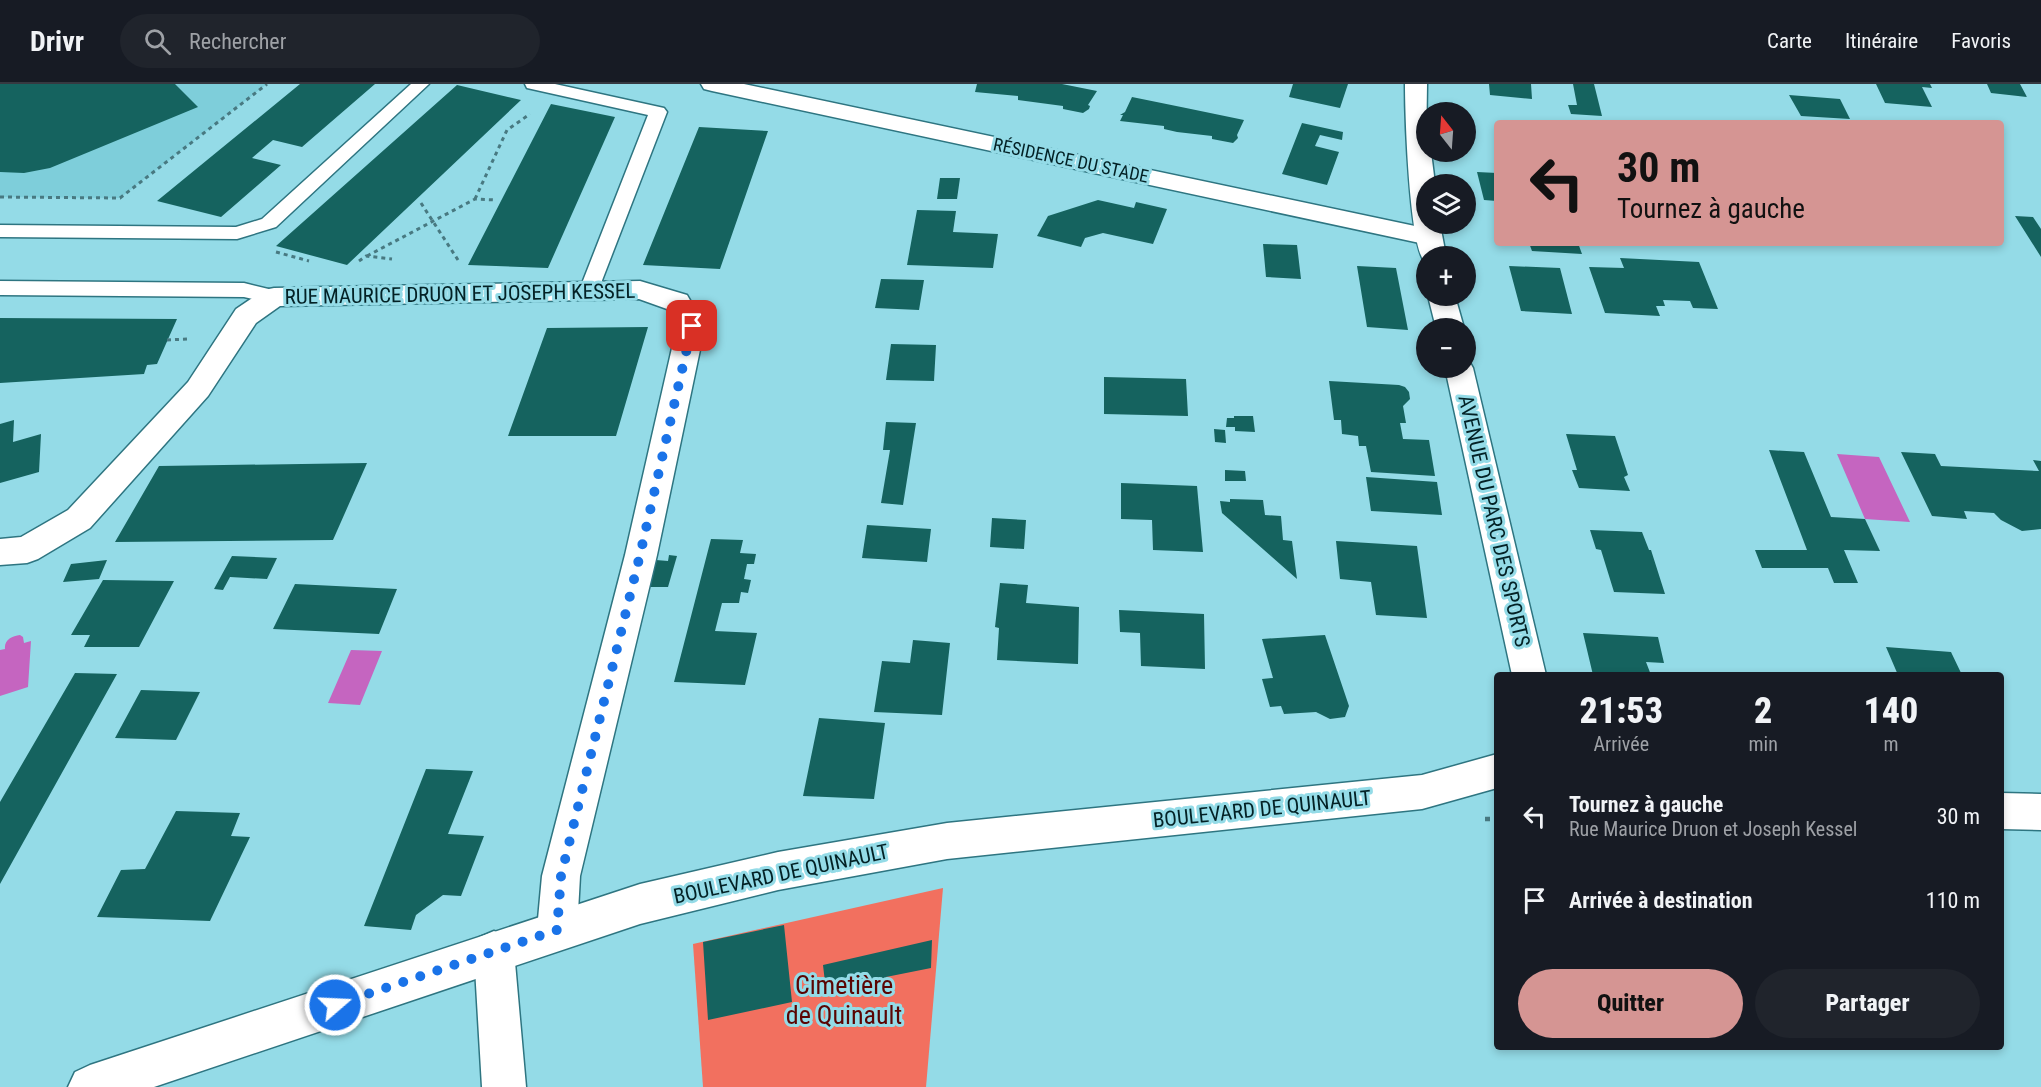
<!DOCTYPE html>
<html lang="fr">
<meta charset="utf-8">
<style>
body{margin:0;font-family:"Roboto Condensed",sans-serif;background:#20242c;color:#f1f3f6;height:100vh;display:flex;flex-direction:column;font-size:22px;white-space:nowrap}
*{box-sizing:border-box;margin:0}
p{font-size:20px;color:#9ea1a6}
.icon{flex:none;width:33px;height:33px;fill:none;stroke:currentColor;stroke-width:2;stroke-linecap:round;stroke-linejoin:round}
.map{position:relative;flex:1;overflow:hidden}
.side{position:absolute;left:1494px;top:588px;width:510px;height:378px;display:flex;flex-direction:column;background:#171b24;border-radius:6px;box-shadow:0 3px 9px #0003}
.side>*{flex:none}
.hud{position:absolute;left:1494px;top:36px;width:510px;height:126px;border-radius:6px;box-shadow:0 3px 9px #0003;background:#d59593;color:#111;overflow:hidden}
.needle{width:39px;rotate:343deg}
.controls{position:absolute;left:1416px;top:18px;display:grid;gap:12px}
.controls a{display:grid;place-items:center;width:60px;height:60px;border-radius:50%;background:#171b24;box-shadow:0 3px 9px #0003;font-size:30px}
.pin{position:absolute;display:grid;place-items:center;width:51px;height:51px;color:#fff;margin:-26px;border-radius:12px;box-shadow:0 3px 9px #0006}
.me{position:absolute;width:66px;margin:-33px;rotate:71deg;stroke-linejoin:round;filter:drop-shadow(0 0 4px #0008)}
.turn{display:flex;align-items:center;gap:21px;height:126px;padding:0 24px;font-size:27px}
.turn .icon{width:78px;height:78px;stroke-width:2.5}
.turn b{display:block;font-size:42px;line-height:51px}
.eta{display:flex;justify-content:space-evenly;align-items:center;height:102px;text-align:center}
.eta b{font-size:36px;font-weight:800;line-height:42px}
.primary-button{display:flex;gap:12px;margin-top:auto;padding:12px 24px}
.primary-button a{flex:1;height:69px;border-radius:36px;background:#d59593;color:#111;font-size:24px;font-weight:800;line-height:69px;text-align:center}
.primary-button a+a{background:#20242c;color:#f1f3f6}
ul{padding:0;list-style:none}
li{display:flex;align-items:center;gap:18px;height:84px;padding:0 24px}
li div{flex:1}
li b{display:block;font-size:22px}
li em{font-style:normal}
header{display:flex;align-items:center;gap:36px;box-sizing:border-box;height:84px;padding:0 30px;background:#171b24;border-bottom:2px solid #363941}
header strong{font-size:28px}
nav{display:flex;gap:33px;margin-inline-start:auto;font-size:21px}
.search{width:420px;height:54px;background:#20242c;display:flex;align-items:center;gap:15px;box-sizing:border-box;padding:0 21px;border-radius:33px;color:#9ea1a6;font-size:22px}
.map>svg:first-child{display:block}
.built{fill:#7eceda}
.green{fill:#f2705f}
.water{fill:#c565c0}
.building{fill:#15635f}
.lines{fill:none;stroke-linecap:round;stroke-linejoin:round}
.lane-casing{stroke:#2e7581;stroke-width:3}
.street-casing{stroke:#2e7581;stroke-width:3}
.secondary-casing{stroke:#2e7581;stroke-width:3}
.path-far1{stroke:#487981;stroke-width:3;stroke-dasharray:4 4;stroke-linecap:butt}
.path{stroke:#487981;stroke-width:4.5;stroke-dasharray:5 5;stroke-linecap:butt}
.lane{fill:#fff;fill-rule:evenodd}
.street{fill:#fff;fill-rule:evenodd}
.secondary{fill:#fff;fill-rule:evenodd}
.route{stroke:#1a73e8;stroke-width:10;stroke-dasharray:0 18}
.labels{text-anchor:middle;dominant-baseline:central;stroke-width:6;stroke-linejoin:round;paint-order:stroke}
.far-street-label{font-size:18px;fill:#032125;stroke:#94dbe7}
.street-label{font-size:21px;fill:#032125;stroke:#94dbe7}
.near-park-label{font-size:26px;fill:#5a0402;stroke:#94dbe7}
</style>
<header>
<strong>Drivr</strong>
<div class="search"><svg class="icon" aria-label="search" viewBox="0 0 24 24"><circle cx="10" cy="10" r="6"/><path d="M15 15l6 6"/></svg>Rechercher</div>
<nav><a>Carte</a><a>Itinéraire</a><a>Favoris</a></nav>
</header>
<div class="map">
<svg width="2041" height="1003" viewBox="0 0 2041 1003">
<rect width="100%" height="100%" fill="#94dbe7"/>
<path class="built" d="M 0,0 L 267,0 L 120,114 L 0,113 Z"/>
<path class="green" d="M 943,804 L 926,1003 L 703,1003 L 693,860 Z"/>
<path class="water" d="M 1837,370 L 1879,373 L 1910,438 L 1865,435 Z
M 20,551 L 23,553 L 24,559 L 31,557 L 28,603 L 0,612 L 0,566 L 5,565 C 4,556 12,552 20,551 Z
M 351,566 L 382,567 L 360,621 L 328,619 Z"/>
<path class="building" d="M 0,0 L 175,0 L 198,23 L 50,84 L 24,89 L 0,88 Z
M 300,0 L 375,0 L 302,63 L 273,56 L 252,74 L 281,81 L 221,133 L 157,117 Z
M 977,0 L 1062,0 L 1097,7 L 1088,21 L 1090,22 L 1089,25 L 1083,29 L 1063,25 L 1063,22 L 1018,16 L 1018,12 L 975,8 Z
M 1293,0 L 1348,0 L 1340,24 L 1289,13 Z
M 1489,0 L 1531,0 L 1532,15 L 1490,11 Z
M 1573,0 L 1594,0 L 1602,32 L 1571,30 L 1568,21 L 1577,21 Z
M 1876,0 L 1930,0 L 1932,4 L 1922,3 L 1932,23 L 1885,19 Z
M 1987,0 L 2020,0 L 2027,13 L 1991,9 Z
M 457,1 L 521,16 L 347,181 L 276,162 Z
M 1789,11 L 1840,15 L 1850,35 L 1801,32 Z
M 1132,13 L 1186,24 L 1244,36 L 1237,51 L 1238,54 L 1233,59 L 1212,55 L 1212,52 L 1177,48 L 1164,45 L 1164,42 L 1120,37 L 1123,31 L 1120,31 L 1125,28 Z
M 551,20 L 615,33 L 548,184 L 468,181 Z
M 1302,39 L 1343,48 L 1342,56 L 1320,51 L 1315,62 L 1339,68 L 1327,101 L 1282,90 Z
M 699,43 L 768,47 L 720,185 L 643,181 Z
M 1477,88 L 1497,89 L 1497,117 L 1484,116 Z
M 940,94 L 960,94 L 957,115 L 937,115 Z
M 1098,116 L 1134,124 L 1136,118 L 1167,125 L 1153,160 L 1103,149 L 1085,154 L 1081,163 L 1037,152 L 1048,132 Z
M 917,126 L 956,127 L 953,148 L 998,150 L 993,184 L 907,181 Z
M 2015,132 L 2033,133 L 2041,145 L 2041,173 Z
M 1529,159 L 1578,159 L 1582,170 L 1532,167 Z
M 1263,160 L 1297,161 L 1301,195 L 1266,193 Z
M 1620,174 L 1699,178 L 1718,225 L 1693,224 L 1690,217 L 1663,216 L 1665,222 L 1656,222 L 1660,232 L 1605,229 L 1589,183 L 1624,184 Z
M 1357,182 L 1396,184 L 1408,246 L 1367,243 Z
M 1509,182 L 1560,184 L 1572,230 L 1521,227 Z
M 881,195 L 924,196 L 919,226 L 875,224 Z
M 0,234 L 177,235 L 157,280 L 147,281 L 144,290 L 0,299 Z
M 648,243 L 616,352 L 508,352 L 547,244 Z
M 891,260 L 936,261 L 934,297 L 886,296 Z
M 1104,293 L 1186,295 L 1188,332 L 1104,330 Z
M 1329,297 L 1399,301 L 1405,303 L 1409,308 L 1410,315 L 1403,322 L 1406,339 L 1400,339 L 1403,355 L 1429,356 L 1435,392 L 1371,388 L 1366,362 L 1359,362 L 1358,352 L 1342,350 L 1341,336 L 1334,336 Z
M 1234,332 L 1253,332 L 1255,348 L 1235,347 L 1235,343 L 1226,343 L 1227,334 L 1234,334 Z
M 14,336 L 13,358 L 41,350 L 39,388 L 0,399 L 0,340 Z
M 886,338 L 916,339 L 903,421 L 881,419 L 890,366 L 883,366 Z
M 1214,345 L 1225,346 L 1226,359 L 1215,358 Z
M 1566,350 L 1615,352 L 1628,391 L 1624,393 L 1630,407 L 1579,404 L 1572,386 L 1577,386 Z
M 1769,366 L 1804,368 L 1831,433 L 1865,435 L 1880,467 L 1844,466 L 1858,499 L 1834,499 L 1828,484 L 1762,484 L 1755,466 L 1807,466 Z
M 1901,368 L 1935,370 L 1941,382 L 2039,387 L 2033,376 L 2041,377 L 2041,445 L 2022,447 L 2001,436 L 1994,429 L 1964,427 L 1967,435 L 1932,432 Z
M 367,379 L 333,456 L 115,458 L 159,382 Z
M 1225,386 L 1245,387 L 1246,397 L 1225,397 Z
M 1366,393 L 1437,398 L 1442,431 L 1371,427 Z
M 1121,399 L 1197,402 L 1203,468 L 1153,466 L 1152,436 L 1121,435 Z
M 1230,415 L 1263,416 L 1265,431 L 1281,432 L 1283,456 L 1292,457 L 1297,495 L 1222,429 L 1220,417 L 1230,418 Z
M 992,434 L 1026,436 L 1024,465 L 990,463 Z
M 867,441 L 931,445 L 927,478 L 862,474 Z
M 1590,446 L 1642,448 L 1649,466 L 1651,466 L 1665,510 L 1614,508 L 1601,466 L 1596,465 Z
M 711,455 L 743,456 L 740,469 L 756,470 L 754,480 L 747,480 L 744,495 L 751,496 L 748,509 L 741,508 L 739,519 L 722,519 L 715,547 L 757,549 L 745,601 L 674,598 Z
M 1336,457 L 1417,462 L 1427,534 L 1376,531 L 1371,498 L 1340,495 Z
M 669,471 L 677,472 L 668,503 L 648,503 L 656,476 L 668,477 Z
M 232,472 L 277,474 L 267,495 L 230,493 L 223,506 L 214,505 Z
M 107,476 L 99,495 L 63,498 L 71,480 Z
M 103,496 L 174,497 L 139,563 L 84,563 L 90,551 L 71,551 Z
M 1000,499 L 1028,501 L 1026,519 L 1079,523 L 1078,580 L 997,576 L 999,544 L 995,543 Z
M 295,500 L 397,505 L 379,550 L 273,545 Z
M 1119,526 L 1204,530 L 1205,585 L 1141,582 L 1140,549 L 1120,548 Z
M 1583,549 L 1658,553 L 1664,579 L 1646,578 L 1651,591 L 1593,591 Z
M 1325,551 L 1349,622 L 1345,633 L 1330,635 L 1316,628 L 1284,630 L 1281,622 L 1270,623 L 1262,595 L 1273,594 L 1262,555 Z
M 913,556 L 950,559 L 942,631 L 874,628 L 882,577 L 910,579 Z
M 1886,563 L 1951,568 L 1962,591 L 1898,591 Z
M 75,589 L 117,590 L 0,800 L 0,718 Z
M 141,606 L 200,608 L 176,656 L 115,654 Z
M 819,634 L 885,639 L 874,715 L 803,712 Z
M 426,685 L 473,687 L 448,750 L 484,752 L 461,812 L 443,811 L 416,831 L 411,846 L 364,842 Z
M 176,727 L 240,729 L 231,752 L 250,753 L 210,837 L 97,833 L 121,786 L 145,785 Z
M 784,841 L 792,918 L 708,936 L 703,858 Z
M 932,856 L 931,884 L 886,893 L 887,901 L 850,911 L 848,903 L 826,907 L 823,881 Z"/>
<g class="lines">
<defs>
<path id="lane" d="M 411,0 L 429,0 L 276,143 L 237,155 L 0,153 L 0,141 L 236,143 L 262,135 Z
M 525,0 L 555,0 L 664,24 L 667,28 L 596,212 L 589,214 L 582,212 L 579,207 L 648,31 L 527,4 Z
M 0,197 L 244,199 L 281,208 L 284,213 L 281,218 L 274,220 L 244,213 L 0,211 Z"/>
<path id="street" d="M 701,0 L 744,0 L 1429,145 L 1438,147 L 1442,153 L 1438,159 L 1429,161 L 712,7 L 704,5 Z
M 640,197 L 687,211 L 705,242 L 657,471 L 580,792 L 577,846 L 571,860 L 557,866 L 543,860 L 537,846 L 542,792 L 625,471 L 677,242 L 667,225 L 639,215 L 280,222 L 256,239 L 208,312 L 90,444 L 38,475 L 27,479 L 0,481 L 0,455 L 21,453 L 68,426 L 188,298 L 236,225 L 264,206 L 274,204 Z
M 494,847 L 508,853 L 514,867 L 526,1003 L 482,1003 L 474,867 L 480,853 Z"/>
<path id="secondary" d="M 1405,0 L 1427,0 L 1426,68 L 1431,68 L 1435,100 L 1426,100 L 1426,140 L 1440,140 L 1446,172 L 1426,172 L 1426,179 C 1409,168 1405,27 1405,0 Z
M 1428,212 L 1455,212 L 1464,244 L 1436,244 Z
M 1466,276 L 1469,277 L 1473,284 L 1546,591 L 1512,591 L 1445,284 L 1466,284 Z
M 1497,670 L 1497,704 L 1422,725 L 947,775 L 778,806 L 640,840 L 154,1003 L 68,1003 L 75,988 L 90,981 L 640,800 L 778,768 L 947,739 L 1422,691 Z
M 2001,709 L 2041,710 L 2041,746 L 2001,745 Z"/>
</defs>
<use href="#lane" class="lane-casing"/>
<use href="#street" class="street-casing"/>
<use href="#secondary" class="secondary-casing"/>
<path class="path-far1" d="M 0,113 L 120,114 L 267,0
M 475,115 L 507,46 L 530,30
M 421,119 L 458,176
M 276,168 L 309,177
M 367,172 L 475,115 L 496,116
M 359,177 L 366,172 L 392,175
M 167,256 L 188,255"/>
<path class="path" d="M 1485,735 L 1497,735"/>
<use href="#lane" class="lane"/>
<use href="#street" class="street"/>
<use href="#secondary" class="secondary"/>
</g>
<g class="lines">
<path class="route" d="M 335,921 L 557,846 L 561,792 L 640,471 L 692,242"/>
</g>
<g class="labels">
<g class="far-street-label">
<text transform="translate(1071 76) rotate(12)">RÉSIDENCE DU STADE</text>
</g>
<g class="street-label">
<text transform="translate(460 210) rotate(-1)">RUE MAURICE DRUON ET JOSEPH KESSEL</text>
<text transform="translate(1494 437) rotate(77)">AVENUE DU PARC DES SPORTS</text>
<text transform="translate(1262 725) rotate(-6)">BOULEVARD DE QUINAULT</text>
<text transform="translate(781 790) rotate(-12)">BOULEVARD DE QUINAULT</text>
</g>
<g class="near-park-label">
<text x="844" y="901">Cimetière<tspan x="844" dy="30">de Quinault</tspan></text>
</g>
</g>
</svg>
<div class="controls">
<a><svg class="needle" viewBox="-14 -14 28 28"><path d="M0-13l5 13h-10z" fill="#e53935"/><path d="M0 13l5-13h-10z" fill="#9ea1a6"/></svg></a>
<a><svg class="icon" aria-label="layers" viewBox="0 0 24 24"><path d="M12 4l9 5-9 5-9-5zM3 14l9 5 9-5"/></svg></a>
<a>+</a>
<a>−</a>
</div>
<div class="pin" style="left:692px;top:242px;background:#d93025"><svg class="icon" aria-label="arrive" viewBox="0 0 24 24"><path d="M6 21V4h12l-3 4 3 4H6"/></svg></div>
<svg class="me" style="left:335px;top:921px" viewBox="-20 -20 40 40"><circle r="17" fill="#1a73e8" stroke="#fff" stroke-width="3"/><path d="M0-11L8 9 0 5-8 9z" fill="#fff"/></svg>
<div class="hud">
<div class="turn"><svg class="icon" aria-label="left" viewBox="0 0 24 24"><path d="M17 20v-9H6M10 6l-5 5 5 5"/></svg><div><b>30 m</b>Tournez à gauche</div></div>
</div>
<section class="side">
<div class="eta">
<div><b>21:53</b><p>Arrivée</p></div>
<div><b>2</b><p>min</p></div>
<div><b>140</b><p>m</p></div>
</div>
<ul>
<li><svg class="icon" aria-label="left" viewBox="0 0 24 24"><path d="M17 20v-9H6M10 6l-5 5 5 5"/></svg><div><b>Tournez à gauche</b><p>Rue Maurice Druon et Joseph Kessel</p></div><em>30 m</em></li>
<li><svg class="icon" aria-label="arrive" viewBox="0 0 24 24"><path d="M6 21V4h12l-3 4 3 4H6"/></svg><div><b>Arrivée à destination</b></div><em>110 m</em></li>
</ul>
<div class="primary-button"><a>Quitter</a><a>Partager</a></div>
</section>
</div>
